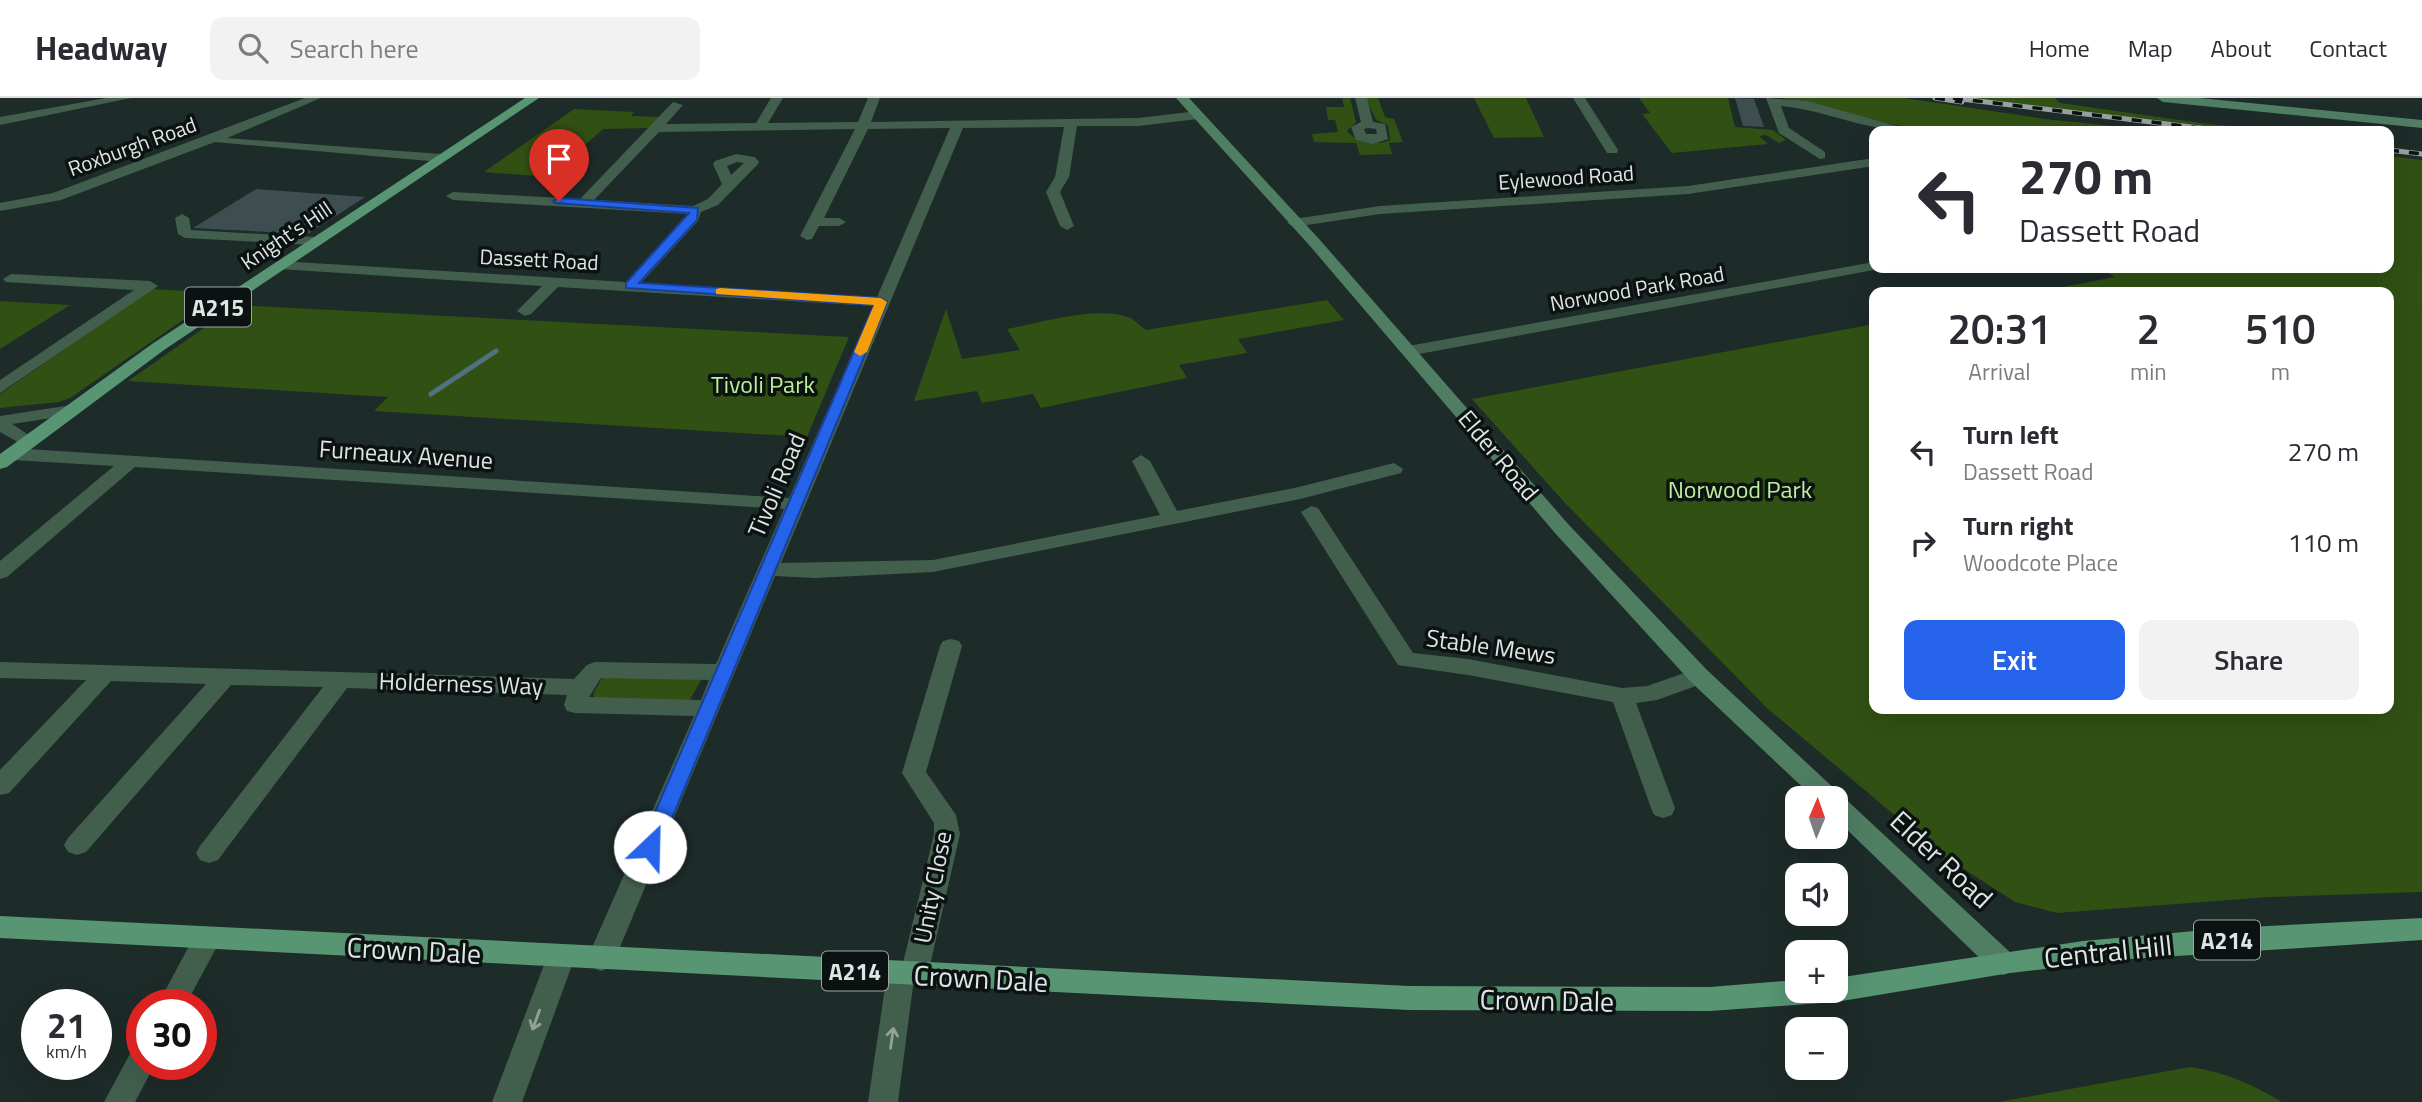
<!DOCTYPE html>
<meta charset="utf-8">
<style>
body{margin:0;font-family:"Titillium Web",sans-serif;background:#f2f2f3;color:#2b2b33;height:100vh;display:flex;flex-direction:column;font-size:26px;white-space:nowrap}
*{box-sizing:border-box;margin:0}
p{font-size:23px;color:#7c7c81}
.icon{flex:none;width:38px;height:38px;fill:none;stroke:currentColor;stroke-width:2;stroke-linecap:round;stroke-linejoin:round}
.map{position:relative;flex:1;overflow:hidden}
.drawer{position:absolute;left:1869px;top:189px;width:525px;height:427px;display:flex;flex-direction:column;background:#fff;border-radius:14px;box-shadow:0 7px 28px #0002}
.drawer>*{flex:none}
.banner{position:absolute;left:1869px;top:28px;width:525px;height:147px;border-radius:14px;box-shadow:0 7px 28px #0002;background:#fff;color:#2b2b33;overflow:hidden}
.needle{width:46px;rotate:2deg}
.fabs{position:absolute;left:1785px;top:688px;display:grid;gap:14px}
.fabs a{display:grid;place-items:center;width:63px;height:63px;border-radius:14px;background:#fff;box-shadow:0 7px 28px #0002;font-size:35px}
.speed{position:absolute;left:21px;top:891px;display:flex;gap:14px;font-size:35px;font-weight:700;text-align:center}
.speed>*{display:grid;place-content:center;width:91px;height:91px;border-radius:50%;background:#fff;box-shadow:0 7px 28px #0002;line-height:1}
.speed small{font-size:18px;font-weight:400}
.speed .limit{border:10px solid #d22;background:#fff;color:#111}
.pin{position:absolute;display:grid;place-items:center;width:60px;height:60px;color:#fff;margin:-72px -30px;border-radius:50% 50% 50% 0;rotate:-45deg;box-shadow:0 0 7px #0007}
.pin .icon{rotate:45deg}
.me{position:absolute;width:77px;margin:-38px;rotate:24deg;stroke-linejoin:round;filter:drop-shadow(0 0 5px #0008)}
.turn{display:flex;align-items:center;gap:24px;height:147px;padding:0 35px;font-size:32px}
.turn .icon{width:91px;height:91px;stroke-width:2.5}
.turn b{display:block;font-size:49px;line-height:60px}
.eta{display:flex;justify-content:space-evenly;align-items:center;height:119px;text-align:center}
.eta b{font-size:42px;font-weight:600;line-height:49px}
.action{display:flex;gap:14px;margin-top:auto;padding:14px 35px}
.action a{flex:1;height:80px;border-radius:14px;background:#2563eb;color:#fff;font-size:28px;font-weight:600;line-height:80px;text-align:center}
.action a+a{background:#f2f2f3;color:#2b2b33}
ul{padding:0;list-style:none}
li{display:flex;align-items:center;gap:21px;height:91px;padding:0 35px}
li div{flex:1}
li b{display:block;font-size:26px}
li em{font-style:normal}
header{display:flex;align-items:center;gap:42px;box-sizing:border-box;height:98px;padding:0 35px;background:#fff;border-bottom:2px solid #e1e1e2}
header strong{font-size:33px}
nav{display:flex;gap:38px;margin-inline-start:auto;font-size:24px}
.search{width:490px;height:63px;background:#f2f2f3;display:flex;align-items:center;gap:18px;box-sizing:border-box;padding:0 24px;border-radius:14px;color:#7c7c81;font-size:26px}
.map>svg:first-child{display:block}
.green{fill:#305113}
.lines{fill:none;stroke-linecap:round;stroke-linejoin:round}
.stream{stroke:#527280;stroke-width:5}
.building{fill:#3e4d50}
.street{fill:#425f4e;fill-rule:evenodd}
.secondary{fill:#4f7e63;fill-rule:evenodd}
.primary{fill:#579573;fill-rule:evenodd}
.rail-casing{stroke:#98a3a1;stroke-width:5}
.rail{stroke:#0c1211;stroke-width:3.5;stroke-dasharray:10;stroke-linecap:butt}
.oneway{stroke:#90a299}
.route{fill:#2563eb;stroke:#184099;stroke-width:2}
.slow{fill:#f59e0b}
.labels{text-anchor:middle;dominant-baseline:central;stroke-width:7;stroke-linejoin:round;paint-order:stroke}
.far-street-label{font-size:21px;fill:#dde6e4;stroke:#0c1211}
.shield{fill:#0c1211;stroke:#9ea6a5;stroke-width:2}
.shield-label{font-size:23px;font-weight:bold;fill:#dde6e4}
.park-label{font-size:24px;fill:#bbf097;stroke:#0c1211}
.street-label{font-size:24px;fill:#dde6e4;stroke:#0c1211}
.near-street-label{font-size:28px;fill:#dde6e4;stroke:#0c1211}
</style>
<header>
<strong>Headway</strong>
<div class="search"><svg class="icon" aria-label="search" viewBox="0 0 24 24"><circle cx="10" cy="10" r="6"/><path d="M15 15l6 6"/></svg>Search here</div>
<nav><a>Home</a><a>Map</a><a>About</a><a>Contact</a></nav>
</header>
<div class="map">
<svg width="2422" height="1004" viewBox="0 0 2422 1004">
<rect width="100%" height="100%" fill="#1d2b29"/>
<path class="green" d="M 1342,0 L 1350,0 L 1356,24 L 1347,33 C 1358,46 1375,48 1390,42 L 1388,27 L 1376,22 L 1366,0 L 1378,0 L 1385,19 L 1394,21 L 1403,44 L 1389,45 L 1392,56 L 1360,57 L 1356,45 L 1314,44 L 1312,36 L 1338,34 L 1335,22 L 1328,22 L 1326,9 L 1344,9 Z
M 1474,0 L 1526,0 L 1544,39 L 1494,40 Z
M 1639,0 L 1728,0 L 1735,29 L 1773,32 L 1786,42 L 1779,45 L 1766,37 L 1759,38 L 1768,46 L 1672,55 L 1642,16 L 1650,15 Z
M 1782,0 L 1904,0 L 2045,21 L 2161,33 L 1921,33 Z
M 1971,0 L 2055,0 L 2060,5 L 2208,26 L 2295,33 L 2250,33 Z
M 574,11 L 634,14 L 631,18 L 663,19 L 651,30 L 603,31 L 549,79 L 484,74 Z
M 2389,58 L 2422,62 L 2422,794 L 2269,799 L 2057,815 L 2015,804 L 1942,757 L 1767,610 L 1565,405 L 1472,301 L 1874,226 L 1874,611 L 2389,611 L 2389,194 L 2037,194 L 2115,179 L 2099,170 L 2389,170 Z
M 152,191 L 222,195 L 70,300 L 59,304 L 0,310 L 0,296 Z
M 1327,202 L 1344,222 L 1238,241 L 1247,255 L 1179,267 L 1187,280 L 1041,310 L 1033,296 L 982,305 L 977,293 L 914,303 L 946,211 L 962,261 L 1020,252 L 1007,231 C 1044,224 1094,208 1128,219 C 1134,221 1140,228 1146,232 Z
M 0,203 L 70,207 L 0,251 Z
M 237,207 L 849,239 L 807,339 L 374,313 L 388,299 L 128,283 Z
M 602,580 L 702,580 L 690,602 L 595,600 L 593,596 Z
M 2190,969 C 2225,974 2252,986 2282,1004 L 1999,1004 Z"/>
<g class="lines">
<path class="stream" d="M 431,296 L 496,253"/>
</g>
<path class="building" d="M 1735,0 L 1754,1 L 1764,29 L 1743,28 Z
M 256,91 L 365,99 L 308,136 L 193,130 Z"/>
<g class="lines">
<path class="street" d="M 106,0 L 131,0 L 0,27 L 0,19 Z
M 305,0 L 321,0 L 227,40 L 441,56 L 447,60 L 441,64 L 215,44 L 61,102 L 0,113 L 0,105 L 53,95 Z
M 771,0 L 783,0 L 768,25 L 858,24 L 868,0 L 880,0 L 871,24 L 1138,20 L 1198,13 L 1204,17 L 1198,21 L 1138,28 L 1077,28 L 1069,79 L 1060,94 L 1074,128 L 1067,132 L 1060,128 L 1046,94 L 1055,79 L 1064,29 L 963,30 L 781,465 L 933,462 L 1160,417 L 1132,363 L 1141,357 L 1150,363 L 1177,413 L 1299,389 L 1394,365 L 1403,371 L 1401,375 L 1300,401 L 933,474 L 816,480 L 775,478 L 615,861 L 611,869 L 601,873 L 591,869 L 587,861 L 694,618 L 575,615 L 567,613 L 564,607 L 567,597 L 347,590 L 218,762 L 209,765 L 200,762 L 196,755 L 200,748 L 323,589 L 231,587 L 86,754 L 77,757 L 68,754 L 64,747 L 68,740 L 206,586 L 111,583 L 9,695 L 0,697 L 0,672 L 86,582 L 0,580 L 0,564 L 574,581 L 587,567 L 595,564 L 716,566 L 784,411 L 135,369 L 7,479 L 0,481 L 0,463 L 114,368 L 12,362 L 3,356 L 12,350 L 789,400 L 873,208 L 558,189 L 531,216 L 525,218 L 517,213 L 542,188 L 279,171 L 272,167 L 279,163 L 626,184 L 687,116 L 453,102 L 446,98 L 453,94 L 580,101 L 673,4 L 683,7 L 666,26 L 756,25 ZM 950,30 L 877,199 L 641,185 L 698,123 L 701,114 L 718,107 L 757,67 L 759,64 L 755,59 L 736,56 L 715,63 L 713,66 L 722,86 L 708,101 L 693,108 L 594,102 L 659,34 L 855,31 L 800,138 L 807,142 L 812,141 L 819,128 L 839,128 L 846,124 L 839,120 L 824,120 L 868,31 ZM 737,64 L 744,65 L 731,77 L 727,68 ZM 601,580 L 709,582 L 701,602 L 589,599 Z
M 1355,0 L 1367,0 L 1373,24 L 1385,26 L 1388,41 L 1373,46 L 1356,42 L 1351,29 L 1361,24 ZM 1368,30 L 1376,31 L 1377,36 L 1366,36 L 1364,31 Z
M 1573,0 L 1585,0 L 1618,52 L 1617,55 L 1607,55 Z
M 1766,0 L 1807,3 L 1915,33 C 1871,35 1826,12 1781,8 L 1789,30 L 1825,54 L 1825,60 L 1820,61 L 1779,35 Z
M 1874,60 L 1874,68 L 1688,96 L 1380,116 L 1294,129 L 1287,125 L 1294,121 L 1380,108 L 1688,88 Z
M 182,116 L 189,120 L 191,132 L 314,139 L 321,143 L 314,147 L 185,140 L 178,136 L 175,120 Z
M 1874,164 L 1874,170 L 1879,171 L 1408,258 L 1400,253 L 1408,248 Z
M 11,176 L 150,183 L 158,188 L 0,295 L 0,282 L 134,192 L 6,184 L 3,181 Z
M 72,307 L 81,312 L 78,316 L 12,326 L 38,343 L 35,347 L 23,347 L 0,334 L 0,318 Z
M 1311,408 L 1318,410 L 1413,555 L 1468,561 L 1622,590 L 1647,588 L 1699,570 L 1707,572 L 1710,578 L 1707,584 L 1657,602 L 1636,605 L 1675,710 L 1672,717 L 1663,720 L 1654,717 L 1651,710 L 1613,604 L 1468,577 L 1398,567 L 1301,414 Z
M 951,541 L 959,543 L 962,548 L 926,674 L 956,717 L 960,736 L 928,876 L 924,885 L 913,888 L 898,1004 L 868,1004 L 887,876 L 891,867 L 903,865 L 934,736 L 934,725 L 902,675 L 940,548 L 943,543 Z
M 207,829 L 217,833 L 221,841 L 186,906 L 158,906 L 197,833 Z
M 561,847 L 571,851 L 575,859 L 522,1004 L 492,1004 L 547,859 L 551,851 Z
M 142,949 L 142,966 L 155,966 L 135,1004 L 104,1004 L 132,952 Z"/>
<path class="secondary" d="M 1176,0 L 1189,0 L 1320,142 L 1569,427 L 1707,572 L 2013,857 L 2017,865 L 2013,873 L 2003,877 L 1993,873 L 1836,721 L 1836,700 L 1814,700 L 1691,584 L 1555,435 L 1310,148 Z
M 2157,0 L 2199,0 L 2422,22 L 2422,30 L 2163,4 Z"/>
<path class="primary" d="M 525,0 L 539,0 L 164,252 L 7,369 L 0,371 L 0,356 L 152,246 Z
M 0,818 L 1409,888 L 1710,889 L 1797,882 L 1797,892 L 1836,892 L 1836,880 L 2083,843 L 2228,830 L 2422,820 L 2422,842 L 2131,861 L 2010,875 L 1836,904 L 1710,913 L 1409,912 L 0,840 Z"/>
<defs>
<path id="rail" d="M 1935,0 L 1962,4
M 1953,0 L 2225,33
M 2389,52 L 2422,56"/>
</defs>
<use href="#rail" class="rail-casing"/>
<use href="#rail" class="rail"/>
</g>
<defs><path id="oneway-shaft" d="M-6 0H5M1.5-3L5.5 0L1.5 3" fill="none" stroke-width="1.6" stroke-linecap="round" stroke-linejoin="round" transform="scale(1.75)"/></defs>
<g class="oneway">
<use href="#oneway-shaft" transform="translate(536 922) rotate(110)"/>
<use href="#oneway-shaft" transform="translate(892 940) rotate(-82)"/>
</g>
<path class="route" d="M 559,100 L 698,110 L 697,122 L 639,185 L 881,200 L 887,204 L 660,749 L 657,754 L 643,754 L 640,749 L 874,207 L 626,190 L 626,185 L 689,115 L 555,105 L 553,103 Z"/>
<path class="slow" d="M 720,190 L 881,200 L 887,204 L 867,254 L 860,258 L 854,254 L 874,207 L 716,196 L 716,191 Z"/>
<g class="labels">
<g class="far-street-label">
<text transform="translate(132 48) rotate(-20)">Roxburgh Road</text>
<text transform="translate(1566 79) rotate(-4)">Eylewood Road</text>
<text transform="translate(286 137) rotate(-34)">Knight's Hill</text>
<text transform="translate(539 161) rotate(3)">Dassett Road</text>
<text transform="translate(1637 190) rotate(-10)">Norwood Park Road</text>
</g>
<g class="shield">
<rect x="185" y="189.5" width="66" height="39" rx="5"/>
<rect x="2194" y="822.5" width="66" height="39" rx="5"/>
<rect x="822" y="853.5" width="66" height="39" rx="5"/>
</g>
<g class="shield-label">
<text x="218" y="209">A215</text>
<text x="2227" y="842">A214</text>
<text x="855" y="873">A214</text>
</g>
<g class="park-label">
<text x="763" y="286">Tivoli Park</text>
<text x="1740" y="391">Norwood Park</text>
</g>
<g class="street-label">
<text transform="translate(406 356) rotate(4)">Furneaux Avenue</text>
<text transform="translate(1499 357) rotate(50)">Elder Road</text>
<text transform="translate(776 387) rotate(-67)">Tivoli Road</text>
<text transform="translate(1491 548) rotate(8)">Stable Mews</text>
<text transform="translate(461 585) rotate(2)">Holderness Way</text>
<text transform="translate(932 789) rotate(-79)">Unity Close</text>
</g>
<g class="near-street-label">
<text transform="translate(1942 761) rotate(43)">Elder Road</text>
<text transform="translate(414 852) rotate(3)">Crown Dale</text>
<text transform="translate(2108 853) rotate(-6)">Central Hill</text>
<text transform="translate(981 880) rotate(3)">Crown Dale</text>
<text transform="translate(1547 902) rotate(1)">Crown Dale</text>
</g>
</g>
</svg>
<div class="fabs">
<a><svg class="needle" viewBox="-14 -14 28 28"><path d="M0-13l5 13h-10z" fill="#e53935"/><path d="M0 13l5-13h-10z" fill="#7c7c81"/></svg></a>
<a><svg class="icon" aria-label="sound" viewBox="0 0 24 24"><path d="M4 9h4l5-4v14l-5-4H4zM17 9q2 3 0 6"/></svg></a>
<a>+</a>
<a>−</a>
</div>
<div class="speed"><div>21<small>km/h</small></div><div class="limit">30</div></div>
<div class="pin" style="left:559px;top:103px;background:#d93025"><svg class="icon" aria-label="arrive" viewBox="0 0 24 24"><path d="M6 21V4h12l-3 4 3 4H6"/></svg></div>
<svg class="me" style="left:650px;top:749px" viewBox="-20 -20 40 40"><circle r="19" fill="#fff"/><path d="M0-13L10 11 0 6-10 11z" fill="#2563eb"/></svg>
<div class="banner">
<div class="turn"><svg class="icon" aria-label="left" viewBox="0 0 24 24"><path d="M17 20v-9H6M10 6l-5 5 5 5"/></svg><div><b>270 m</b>Dassett Road</div></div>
</div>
<section class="drawer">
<div class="eta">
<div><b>20:31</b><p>Arrival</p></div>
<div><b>2</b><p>min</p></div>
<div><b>510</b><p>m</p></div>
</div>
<ul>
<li><svg class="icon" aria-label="left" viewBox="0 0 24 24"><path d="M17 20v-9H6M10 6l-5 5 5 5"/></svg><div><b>Turn left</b><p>Dassett Road</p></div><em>270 m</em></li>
<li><svg class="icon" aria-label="right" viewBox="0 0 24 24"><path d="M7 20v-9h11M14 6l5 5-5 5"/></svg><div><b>Turn right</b><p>Woodcote Place</p></div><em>110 m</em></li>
</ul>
<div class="action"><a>Exit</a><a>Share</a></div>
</section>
</div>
